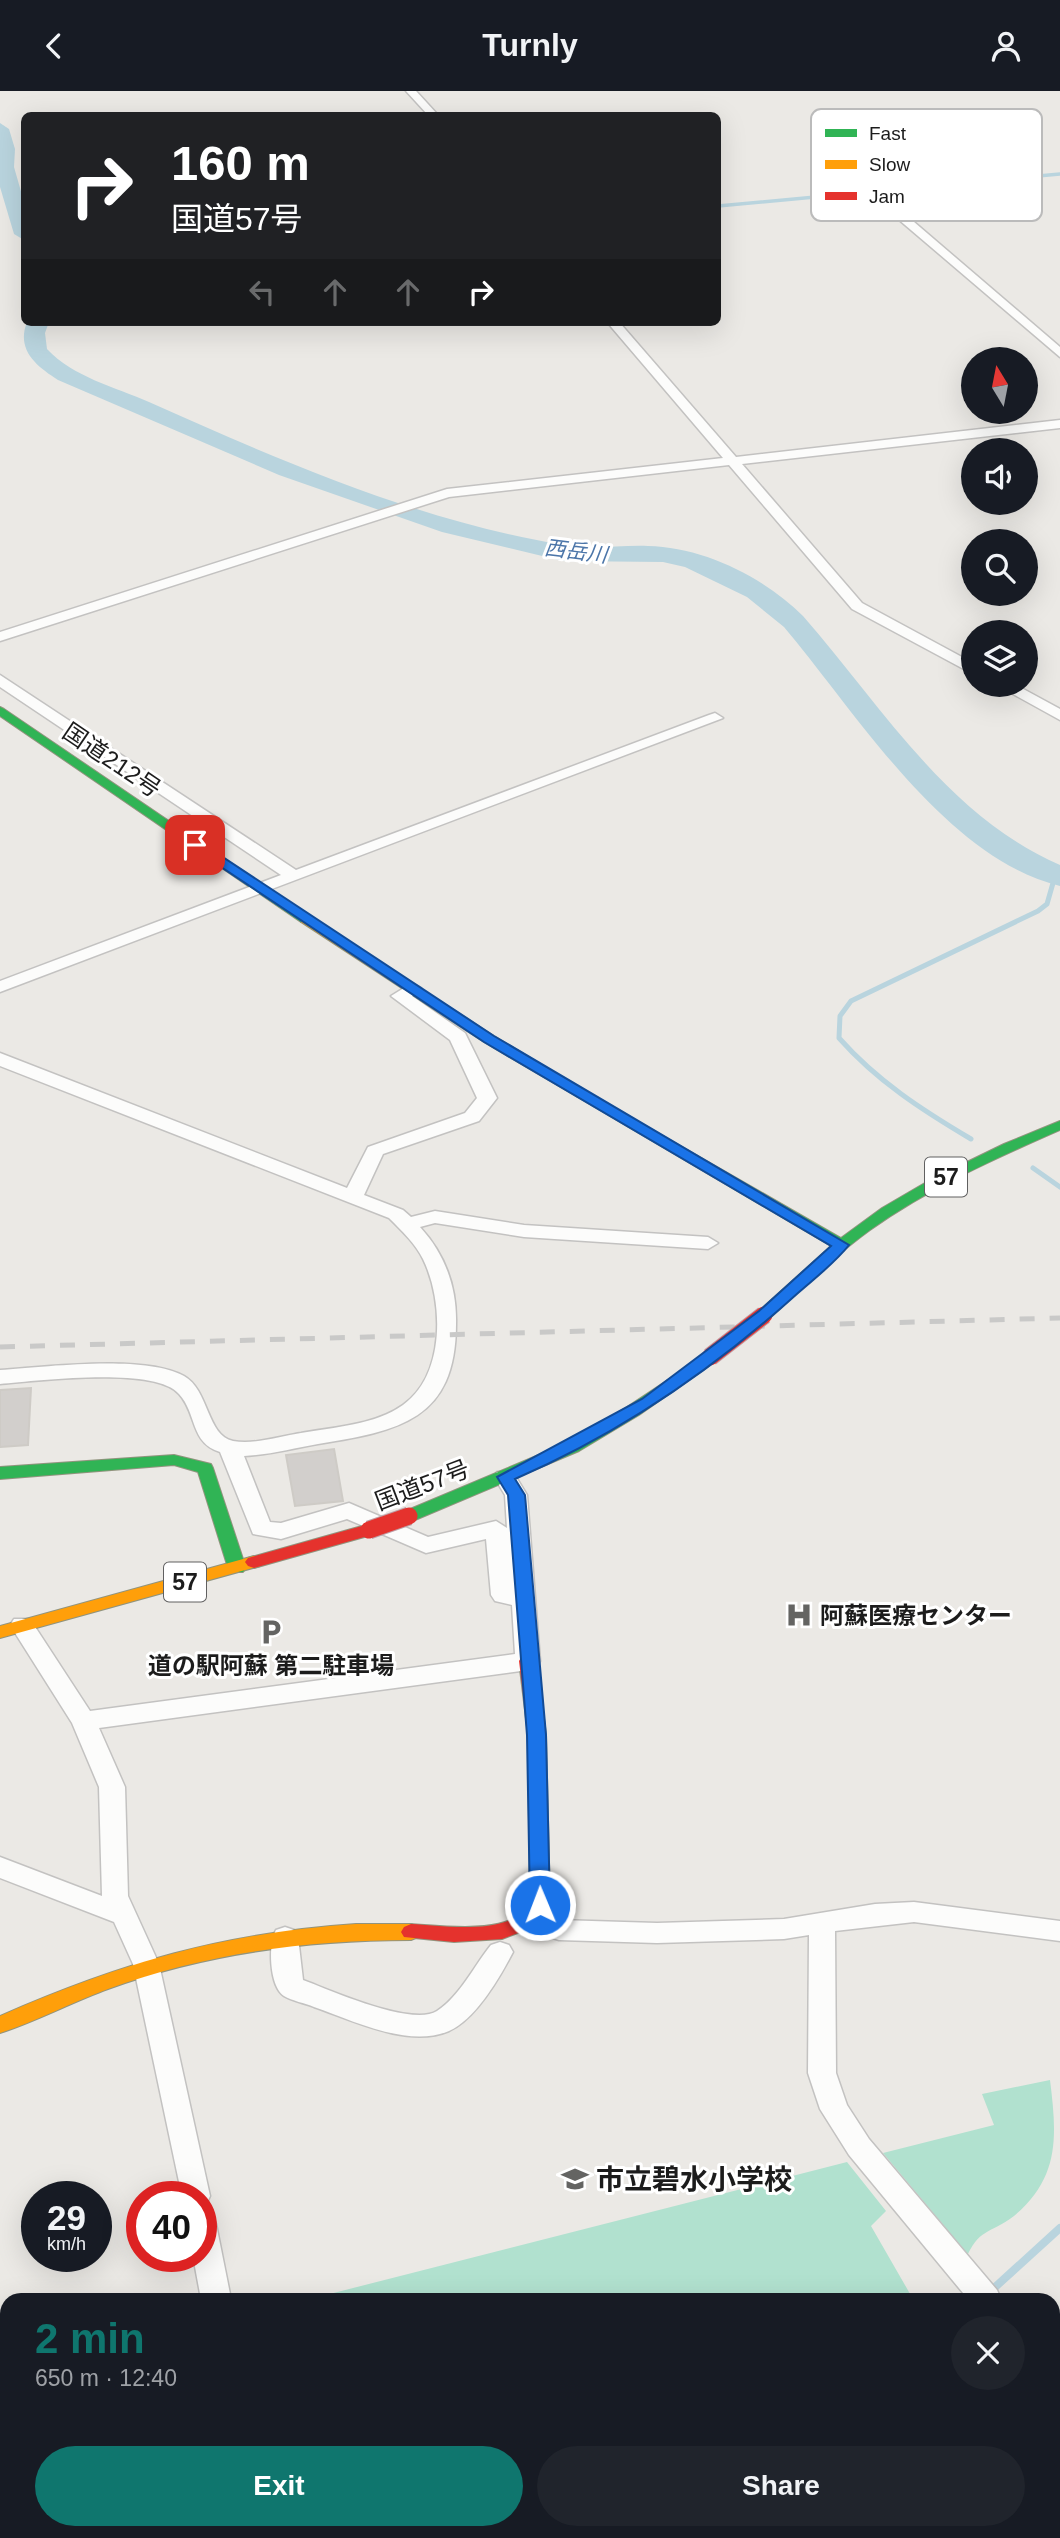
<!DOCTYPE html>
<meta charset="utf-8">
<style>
body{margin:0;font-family:Helvetica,"Noto Sans JP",sans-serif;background:#20242c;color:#f1f3f6;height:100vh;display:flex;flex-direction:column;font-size:26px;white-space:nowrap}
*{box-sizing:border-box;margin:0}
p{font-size:23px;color:#9ea1a6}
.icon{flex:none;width:38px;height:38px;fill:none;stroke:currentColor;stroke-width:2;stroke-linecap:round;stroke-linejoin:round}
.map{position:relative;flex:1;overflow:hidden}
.sheet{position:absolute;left:0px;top:2202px;width:1060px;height:247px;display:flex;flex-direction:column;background:#171b24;border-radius:21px 21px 0 0;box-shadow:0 7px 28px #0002}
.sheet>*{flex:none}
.top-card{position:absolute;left:21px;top:21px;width:700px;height:214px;border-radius:10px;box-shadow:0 7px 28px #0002;background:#202124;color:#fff;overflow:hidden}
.needle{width:46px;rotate:350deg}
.controls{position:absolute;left:961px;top:256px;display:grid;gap:14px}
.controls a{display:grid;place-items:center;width:77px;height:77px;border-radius:50%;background:#171b24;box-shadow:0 7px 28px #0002;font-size:35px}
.speed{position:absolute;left:21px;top:2090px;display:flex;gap:14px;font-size:35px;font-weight:700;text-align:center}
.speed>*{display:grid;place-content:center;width:91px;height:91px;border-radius:50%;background:#171b24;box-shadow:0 7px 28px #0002;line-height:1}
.speed small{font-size:18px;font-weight:400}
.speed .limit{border:10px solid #d22;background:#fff;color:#111}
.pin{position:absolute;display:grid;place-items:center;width:60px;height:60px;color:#fff;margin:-30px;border-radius:14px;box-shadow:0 4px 10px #0006}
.me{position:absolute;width:77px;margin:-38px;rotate:359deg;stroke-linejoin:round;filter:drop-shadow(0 0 5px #0008)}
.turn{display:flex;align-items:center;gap:24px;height:147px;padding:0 35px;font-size:32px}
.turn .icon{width:91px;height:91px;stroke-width:2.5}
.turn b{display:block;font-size:49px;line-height:60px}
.lanes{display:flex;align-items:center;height:66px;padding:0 35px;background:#0003;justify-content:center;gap:35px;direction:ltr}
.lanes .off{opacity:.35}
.round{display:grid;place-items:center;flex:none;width:74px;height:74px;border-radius:37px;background:#20242c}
.headline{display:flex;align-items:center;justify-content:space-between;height:119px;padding:0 35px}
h1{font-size:42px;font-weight:800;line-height:52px;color:#0f766e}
.primary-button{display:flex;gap:14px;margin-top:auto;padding:14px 35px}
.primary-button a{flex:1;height:80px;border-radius:42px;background:#0f766e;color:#fff;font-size:28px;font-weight:800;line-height:80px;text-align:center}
.primary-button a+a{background:#20242c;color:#f1f3f6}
header{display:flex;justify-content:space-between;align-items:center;height:91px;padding:0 35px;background:#171b24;font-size:32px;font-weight:800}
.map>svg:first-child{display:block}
.pitch{fill:#b1e1cf}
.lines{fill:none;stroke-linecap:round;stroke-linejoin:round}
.stream-far2{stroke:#b9d4de;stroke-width:3.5}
.stream-far1{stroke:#b9d4de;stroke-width:5}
.stream{stroke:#b9d4de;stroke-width:8}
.river{fill:#b9d4de;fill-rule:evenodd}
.building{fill:#d2cfcc;stroke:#cecbc6;stroke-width:2}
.street-casing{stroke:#c3c2c1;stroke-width:3}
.fast-casing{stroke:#91947e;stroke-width:2}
.slow-casing{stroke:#91947e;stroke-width:2}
.jam-casing{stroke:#91947e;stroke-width:2}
.street{fill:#fcfcfb;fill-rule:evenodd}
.fast{fill:#30b455;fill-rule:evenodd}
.slow{fill:#ff9f0a;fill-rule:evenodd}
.jam{fill:#e5322d;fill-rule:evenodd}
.rail{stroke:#c9c9c8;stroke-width:5;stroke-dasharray:15 15;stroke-linecap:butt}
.jam-bridge-casing{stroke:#bf9ea5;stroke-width:19;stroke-linecap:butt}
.jam-bridge{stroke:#e5322d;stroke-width:17}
.route{fill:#1a73e8;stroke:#114b97;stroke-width:2}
.labels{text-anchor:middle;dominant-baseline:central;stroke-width:6;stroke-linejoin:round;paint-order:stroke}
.far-water-label{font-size:21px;font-style:italic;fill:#4c76a9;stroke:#fff}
.shield{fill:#fff;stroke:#606060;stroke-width:2}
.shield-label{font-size:23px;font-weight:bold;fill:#1c1c1c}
.street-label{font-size:24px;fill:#1c1c1c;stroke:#fff}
.poi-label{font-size:24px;font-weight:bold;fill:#1c1c1c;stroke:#fff;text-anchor:start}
.near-poi-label{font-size:28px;font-weight:bold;fill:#1c1c1c;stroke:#fff;text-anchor:start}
.key{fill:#fff;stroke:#bbb;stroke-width:2}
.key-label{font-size:19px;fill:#1c1c1c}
</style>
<header><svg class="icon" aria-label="back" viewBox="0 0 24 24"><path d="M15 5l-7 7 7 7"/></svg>Turnly<svg class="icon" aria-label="person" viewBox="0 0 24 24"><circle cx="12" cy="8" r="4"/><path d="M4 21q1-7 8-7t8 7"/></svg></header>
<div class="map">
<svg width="1060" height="2447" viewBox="0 0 1060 2447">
<rect width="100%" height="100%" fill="#ebe9e5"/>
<path class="pitch" d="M 1050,1989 C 1057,2045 1060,2086 1014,2125 C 989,2144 979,2136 965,2170 L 945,2136 L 883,2062 L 994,2034 L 982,2003 Z
M 847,2071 L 886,2120 L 871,2135 L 913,2208 L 310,2208 Z"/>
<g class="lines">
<path class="stream-far2" d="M 718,115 L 1060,83"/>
<path class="stream-far1" d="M 971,1048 C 922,1019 877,990 839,947 L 840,925 L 851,910 L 1038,820 L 1047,813 L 1055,785
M 1033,1077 L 1060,1096"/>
<path class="stream" d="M 982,2208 L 1060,2137
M 874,2441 L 875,2447"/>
<path class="river" d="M 0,32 L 9,38 L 15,58 L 14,76 L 24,111 L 24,149 L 14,143 L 0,96 Z
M 27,231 L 49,231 L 45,242 L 47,258 C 73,286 115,296 149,311 C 281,370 419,430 563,454 C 591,459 619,454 648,455 C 703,456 764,486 803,525 C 881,614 947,725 1060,774 L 1060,795 C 945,767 856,621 784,536 L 747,506 L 685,476 L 663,471 L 563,470 L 442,441 L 279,384 L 58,289 C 36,275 16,259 27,231 Z"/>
</g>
<path class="building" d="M 31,1297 L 28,1354 L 0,1356 L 0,1299 Z
M 334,1358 L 343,1410 L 295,1415 L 286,1364 Z"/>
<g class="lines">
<defs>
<path id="street" d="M 406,0 L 416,0 L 438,24 L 428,24 Z
M 864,95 L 872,95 L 1060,256 L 1060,266 L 864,99 Z
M 607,231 L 619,231 L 736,366 L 1060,329 L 1060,337 L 742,373 L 862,512 L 973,572 L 973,583 L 852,518 L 729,374 L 449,406 L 0,550 L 0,541 L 447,398 L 723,367 Z
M 0,584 L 296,779 L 709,624 L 715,622 L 723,627 L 0,901 L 0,890 L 281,784 L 0,596 Z
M 995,593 L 1014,593 L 1060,618 L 1060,629 Z
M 412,892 L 421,897 L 412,905 L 465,942 L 497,1007 L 479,1030 L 383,1063 L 364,1104 L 403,1119 L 411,1126 L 435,1120 L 524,1134 L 708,1146 L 718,1152 L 708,1158 L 524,1146 L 435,1132 L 420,1136 C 445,1163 457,1197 456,1233 C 456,1329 399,1340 318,1353 C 294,1357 269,1364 244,1365 L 270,1431 L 281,1432 L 349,1412 L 428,1446 L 496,1430 L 507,1437 L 505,1404 L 494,1386 L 497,1381 L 513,1381 L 527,1404 L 540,1570 L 537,1576 L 528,1579 L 99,1637 L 125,1696 L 128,1805 L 159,1873 L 210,2105 L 206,2114 L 201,2115 L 201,2105 L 182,2105 L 133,1873 L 114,1831 L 0,1787 L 0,1766 L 102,1805 L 99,1696 L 72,1632 L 10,1534 L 14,1528 L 30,1528 L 90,1620 L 515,1563 L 512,1514 L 495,1510 L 491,1504 L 486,1448 L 426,1462 L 347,1428 L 281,1448 L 253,1443 L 220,1361 C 190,1352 197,1322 179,1303 C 155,1275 37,1290 0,1293 L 0,1279 C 46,1276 144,1263 184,1285 C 209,1299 207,1345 233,1350 C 255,1354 280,1345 301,1342 C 334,1336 375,1334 403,1314 C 445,1284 444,1211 423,1168 C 415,1152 402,1140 389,1127 L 0,975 L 0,962 L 347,1097 L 368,1056 L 465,1022 L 477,1007 L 450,949 L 391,905 Z
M 914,1811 L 1060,1830 L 1060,1850 L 914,1831 L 835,1840 L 836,1982 L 847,2014 L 869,2048 L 997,2199 L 1001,2208 L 968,2208 L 849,2064 L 820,2018 L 808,1982 L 809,1844 L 784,1848 L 657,1852 L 559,1849 L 521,1837 L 517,1830 L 521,1823 L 530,1820 L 559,1829 L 657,1832 L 784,1828 L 875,1813 Z
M 285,1836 L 294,1839 L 298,1846 L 303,1889 C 330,1899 412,1936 437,1920 C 460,1905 474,1875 491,1854 L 500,1851 L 509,1854 L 513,1861 C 500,1886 476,1928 449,1940 C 408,1957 354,1930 314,1916 C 305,1912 292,1910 284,1905 C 269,1895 268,1852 276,1839 Z
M 201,2121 L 211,2124 L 216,2133 L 231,2208 L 201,2208 L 193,2165 L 201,2165 Z
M 215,2441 L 247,2441 L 247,2447 L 215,2447 Z"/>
<path id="fast" d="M 0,616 L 4,618 L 313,828 L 311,831 L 301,831 L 0,625 Z
M 581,998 L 841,1147 L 882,1117 L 930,1089 L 1004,1053 L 1060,1030 L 1060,1039 C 994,1068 929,1097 870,1139 C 834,1165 802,1197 770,1227 L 758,1227 L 756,1224 L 758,1221 L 831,1155 L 576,1005 L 574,1002 Z
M 710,1261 L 718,1266 L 716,1270 L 639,1324 L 579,1360 L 415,1429 L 403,1429 L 400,1425 L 403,1421 L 567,1352 L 627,1316 Z
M 174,1364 L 211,1373 L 213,1377 L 246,1477 L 243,1481 L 231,1481 L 228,1477 L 198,1381 L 174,1374 L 0,1388 L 0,1376 Z
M 1060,2247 L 1060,2268 L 1054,2270 L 1054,2249 Z
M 583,2441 L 617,2441 L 614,2447 L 580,2447 Z"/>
<path id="slow" d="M 306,824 L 494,945 L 588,1002 L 581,1006 L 576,1005 L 484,951 L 301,831 L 301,825 Z
M 254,1465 L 260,1467 L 263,1471 L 260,1475 L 0,1547 L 0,1535 Z
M 356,1833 L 411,1833 L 418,1836 L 421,1841 L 418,1846 L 411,1849 C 307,1849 207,1862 108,1898 C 72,1911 37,1930 0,1942 L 0,1925 C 121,1872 223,1842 356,1833 Z"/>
<path id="jam" d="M 369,1433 L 375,1435 L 378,1439 L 375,1443 L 254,1477 L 248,1475 L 245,1471 L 248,1467 Z
M 528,1564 L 534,1565 L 537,1570 L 546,1644 L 550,1813 L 534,1836 L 502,1848 L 454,1851 L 404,1846 L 401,1841 L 404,1836 L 411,1833 C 444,1835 511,1845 530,1813 L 528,1644 L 519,1570 L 522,1565 Z"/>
</defs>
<use href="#street" class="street-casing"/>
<use href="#fast" class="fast-casing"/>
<use href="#slow" class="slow-casing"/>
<use href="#jam" class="jam-casing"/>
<use href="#street" class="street"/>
<use href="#fast" class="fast"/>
<use href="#slow" class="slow"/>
<use href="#jam" class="jam"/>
<path class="rail" d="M 0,1256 L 1060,1227"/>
<defs>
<path id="jam-bridge" d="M 710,1266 L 764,1224
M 369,1439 L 409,1425"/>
</defs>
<use href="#jam-bridge" class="jam-bridge-casing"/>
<use href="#jam-bridge" class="jam-bridge"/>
</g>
<path class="route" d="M 191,751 L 200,751 L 494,945 L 849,1154 C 835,1172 815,1187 798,1202 C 714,1278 619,1343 515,1388 L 525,1404 L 546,1644 L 550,1814 L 547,1819 L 533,1819 L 530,1814 L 527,1644 L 508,1404 L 497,1386 L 642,1308 L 759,1220 L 831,1155 L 484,951 L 191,756 Z"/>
<defs>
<symbol id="hospital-bare" viewBox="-9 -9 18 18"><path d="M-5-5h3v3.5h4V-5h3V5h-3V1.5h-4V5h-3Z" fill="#646462" stroke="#fff" stroke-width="2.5" paint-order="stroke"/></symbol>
<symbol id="parking-bare" viewBox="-9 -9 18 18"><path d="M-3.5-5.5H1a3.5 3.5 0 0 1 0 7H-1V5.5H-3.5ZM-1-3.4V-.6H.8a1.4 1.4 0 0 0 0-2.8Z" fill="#646462" stroke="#fff" stroke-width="2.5" paint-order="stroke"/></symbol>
<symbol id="school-bare" viewBox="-9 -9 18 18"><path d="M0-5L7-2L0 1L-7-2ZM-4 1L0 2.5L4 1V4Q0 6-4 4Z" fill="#646462" stroke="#fff" stroke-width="2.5" paint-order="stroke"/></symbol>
</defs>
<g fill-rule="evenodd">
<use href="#hospital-bare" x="780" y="1505" width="38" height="38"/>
<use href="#parking-bare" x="252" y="1522" width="38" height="38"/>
<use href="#school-bare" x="556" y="2069" width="38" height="38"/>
</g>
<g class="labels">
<g class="far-water-label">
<text transform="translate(576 460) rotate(7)">西岳川</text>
</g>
<g class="shield">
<rect x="925" y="1066.5" width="42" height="39" rx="5"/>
<rect x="164" y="1471.5" width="42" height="39" rx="5"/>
</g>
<g class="shield-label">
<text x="946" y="1086">57</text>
<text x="185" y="1491">57</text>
</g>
<g class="street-label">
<text transform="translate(112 669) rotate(34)">国道212号</text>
<text transform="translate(422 1394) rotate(-21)">国道57号</text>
</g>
<g class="poi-label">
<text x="820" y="1524">阿蘇医療センター</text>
<text x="271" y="1574" text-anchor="middle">道の駅阿蘇 第二駐車場</text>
</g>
<g class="near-poi-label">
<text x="596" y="2088">市立碧水小学校</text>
</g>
</g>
<rect x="811" y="18" width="231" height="112" rx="10" class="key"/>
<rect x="825" y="38" width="32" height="8" fill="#30b455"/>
<rect x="825" y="69" width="32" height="9" fill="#ff9f0a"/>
<rect x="825" y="101" width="32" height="8" fill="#e5322d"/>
<g class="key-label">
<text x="869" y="49">Fast</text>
<text x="869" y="80">Slow</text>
<text x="869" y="112">Jam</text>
</g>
</svg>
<div class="controls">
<a><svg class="needle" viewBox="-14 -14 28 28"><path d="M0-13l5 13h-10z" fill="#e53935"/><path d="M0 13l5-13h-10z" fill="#9ea1a6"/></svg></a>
<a><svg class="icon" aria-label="sound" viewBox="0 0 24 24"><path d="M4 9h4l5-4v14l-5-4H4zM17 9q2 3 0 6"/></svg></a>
<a><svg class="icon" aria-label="search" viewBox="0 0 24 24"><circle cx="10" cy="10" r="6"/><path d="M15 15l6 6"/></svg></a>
<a><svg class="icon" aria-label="layers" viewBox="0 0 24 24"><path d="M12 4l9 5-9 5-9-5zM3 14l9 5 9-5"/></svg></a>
</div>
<div class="speed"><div>29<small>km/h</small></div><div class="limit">40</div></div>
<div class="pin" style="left:195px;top:754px;background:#d93025"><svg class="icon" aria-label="arrive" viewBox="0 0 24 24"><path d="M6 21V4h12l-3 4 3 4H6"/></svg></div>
<svg class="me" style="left:540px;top:1814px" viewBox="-20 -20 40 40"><circle r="17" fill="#1a73e8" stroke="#fff" stroke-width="3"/><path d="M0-11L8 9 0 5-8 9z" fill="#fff"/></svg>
<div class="top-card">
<div class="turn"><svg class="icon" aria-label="right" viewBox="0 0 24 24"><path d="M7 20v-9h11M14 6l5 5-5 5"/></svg><div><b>160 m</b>国道57号</div></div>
<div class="lanes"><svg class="icon off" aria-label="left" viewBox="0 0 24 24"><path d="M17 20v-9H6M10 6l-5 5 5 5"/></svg><svg class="icon off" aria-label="ahead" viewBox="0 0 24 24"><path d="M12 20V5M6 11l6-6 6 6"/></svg><svg class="icon off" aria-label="ahead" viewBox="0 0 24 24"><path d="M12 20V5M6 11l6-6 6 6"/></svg><svg class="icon" aria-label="right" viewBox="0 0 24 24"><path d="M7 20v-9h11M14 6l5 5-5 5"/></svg></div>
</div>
<section class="sheet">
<div class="headline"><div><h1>2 min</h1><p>650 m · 12:40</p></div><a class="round"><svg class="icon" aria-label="close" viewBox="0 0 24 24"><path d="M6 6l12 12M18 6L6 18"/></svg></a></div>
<div class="primary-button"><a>Exit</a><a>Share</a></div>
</section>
</div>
